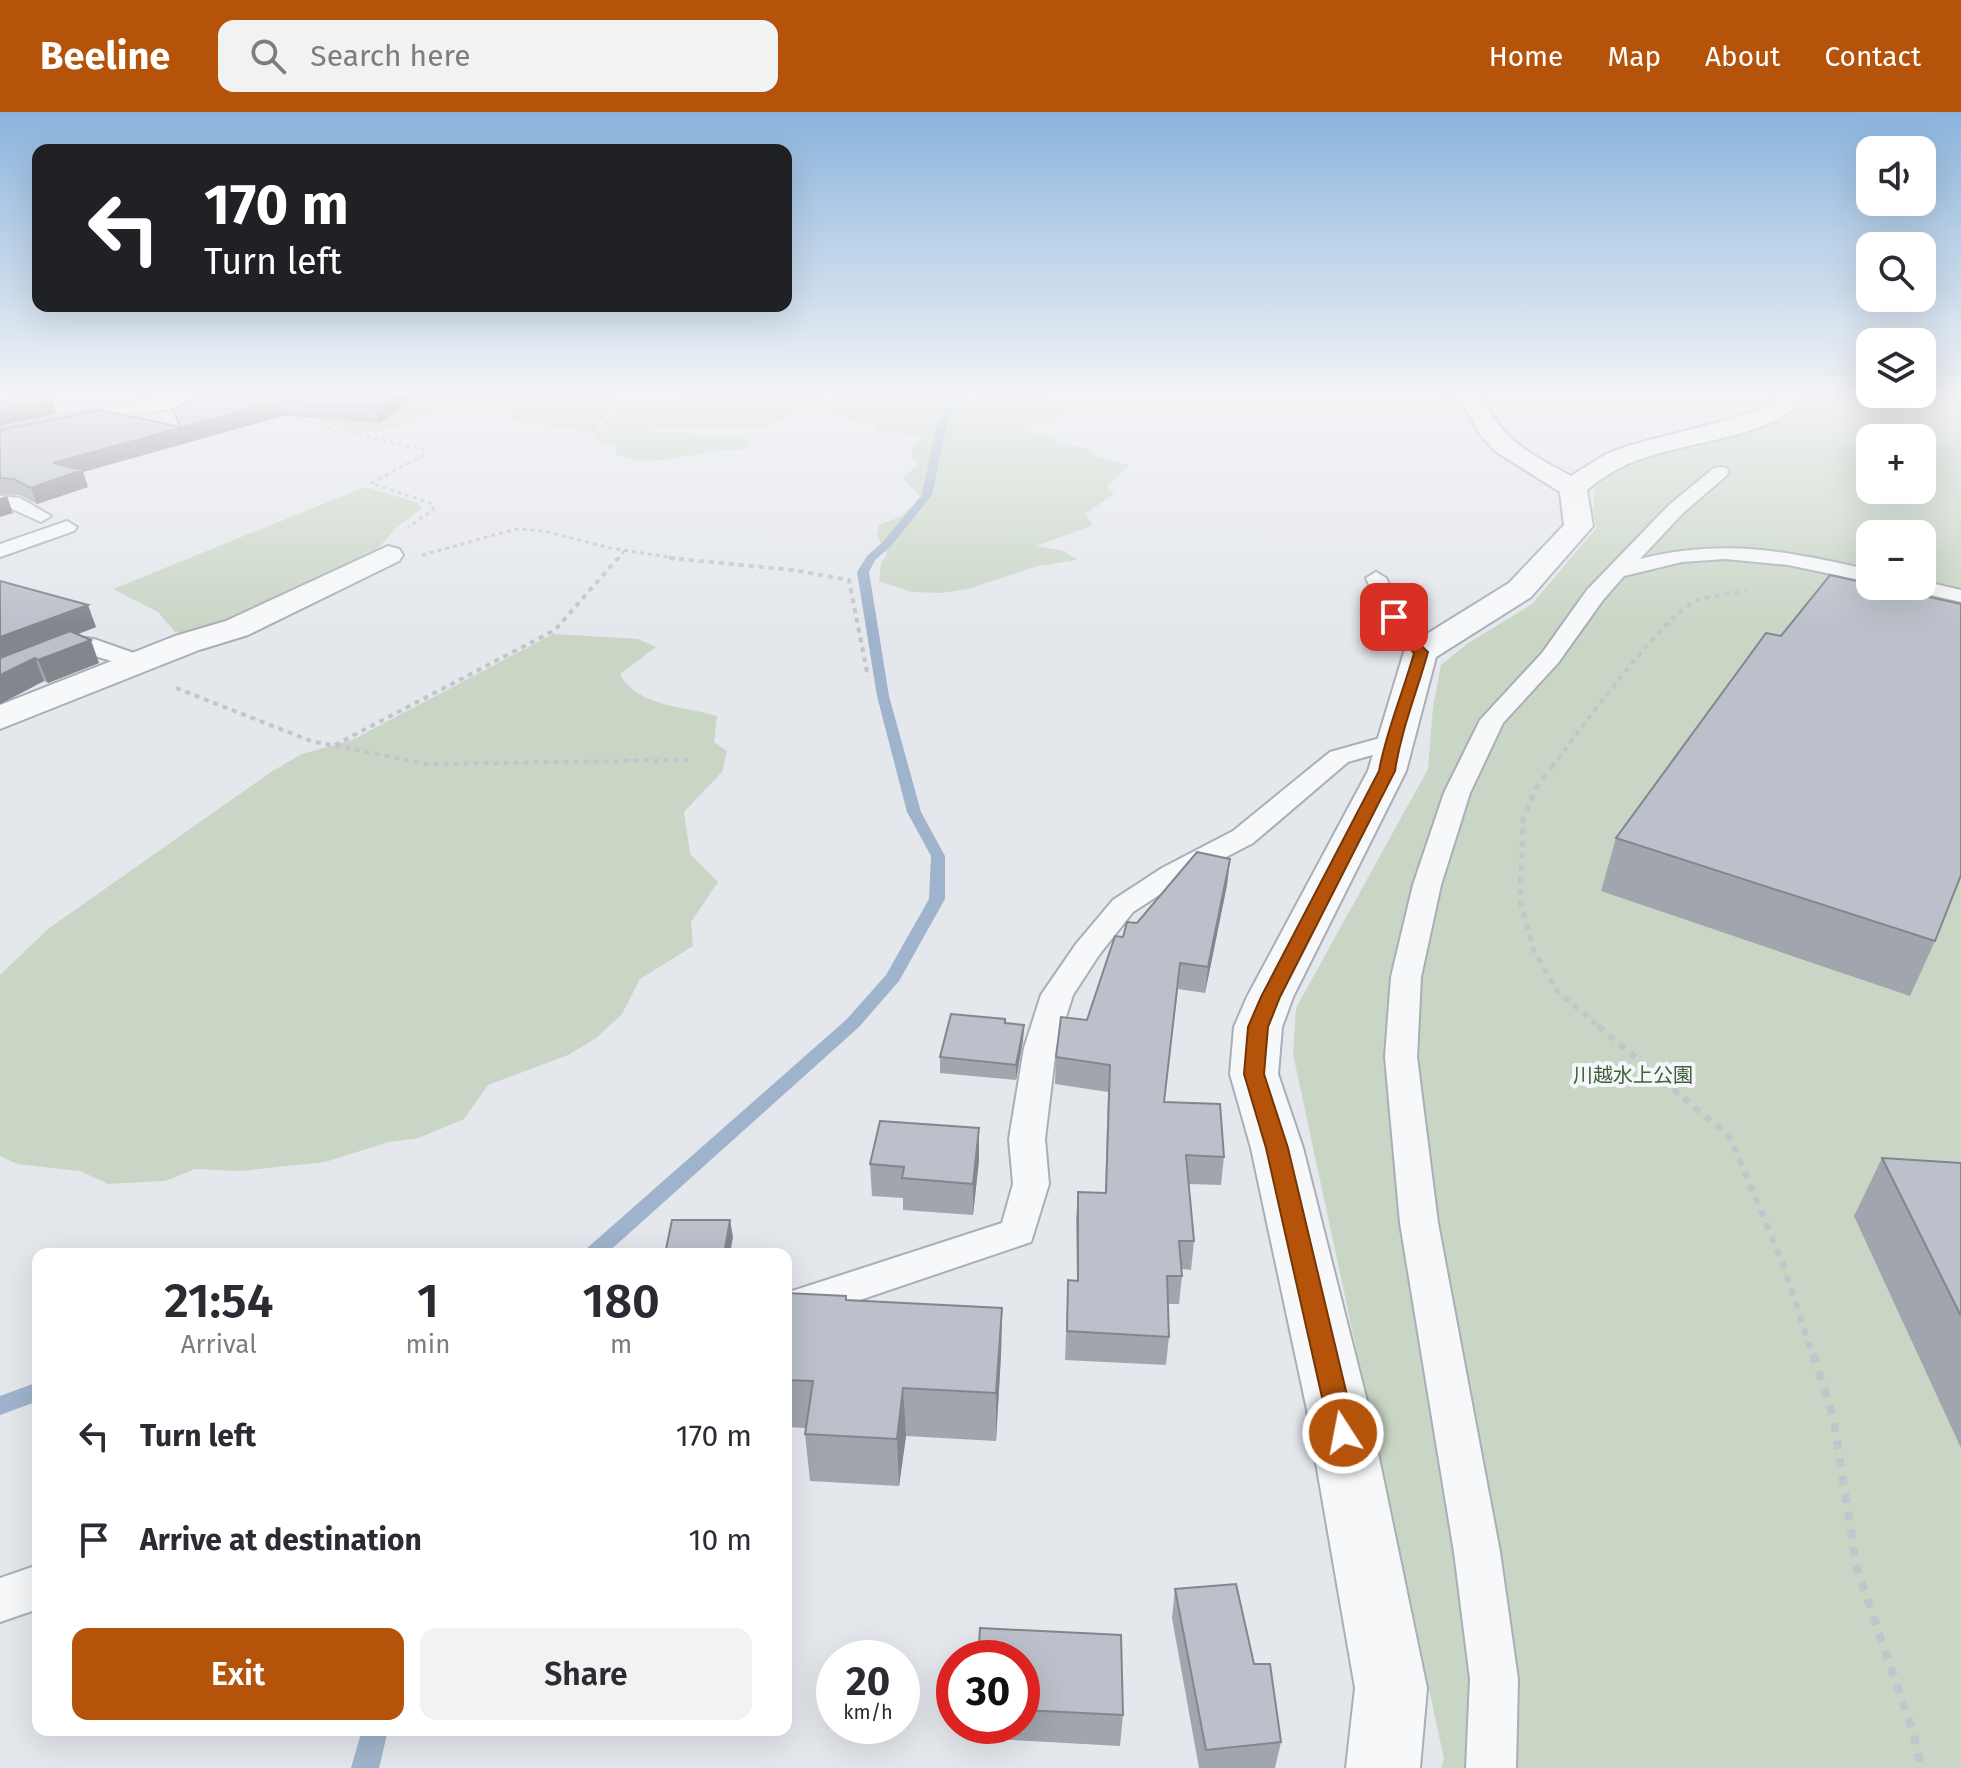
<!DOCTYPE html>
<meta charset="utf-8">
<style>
body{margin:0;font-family:"Fira Sans","Noto Sans JP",sans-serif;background:#f2f2f3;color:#2b2b33;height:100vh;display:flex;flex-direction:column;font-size:30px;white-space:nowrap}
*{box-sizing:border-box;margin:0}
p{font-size:26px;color:#7c7c81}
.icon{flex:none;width:44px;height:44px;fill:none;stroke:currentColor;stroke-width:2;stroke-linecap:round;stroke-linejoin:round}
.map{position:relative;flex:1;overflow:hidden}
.panel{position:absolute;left:32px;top:1136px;width:760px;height:488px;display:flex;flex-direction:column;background:#fff;border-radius:16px;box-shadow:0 8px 32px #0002}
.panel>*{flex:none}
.top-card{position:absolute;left:32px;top:32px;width:760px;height:168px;border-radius:16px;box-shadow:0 8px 32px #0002;background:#202124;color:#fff;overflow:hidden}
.controls{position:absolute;left:1856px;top:24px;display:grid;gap:16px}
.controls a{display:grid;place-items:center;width:80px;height:80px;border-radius:16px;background:#fff;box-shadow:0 8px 32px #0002;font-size:40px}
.speed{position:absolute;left:816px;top:1528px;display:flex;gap:16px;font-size:40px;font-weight:700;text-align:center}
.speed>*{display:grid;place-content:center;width:104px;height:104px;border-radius:50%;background:#fff;box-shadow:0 8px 32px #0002;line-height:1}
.speed small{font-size:20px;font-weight:400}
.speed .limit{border:12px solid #d22;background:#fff;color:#111}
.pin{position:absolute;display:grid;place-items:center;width:68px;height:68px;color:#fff;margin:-34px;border-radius:16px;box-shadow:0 4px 12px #0006}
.me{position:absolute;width:88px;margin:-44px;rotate:349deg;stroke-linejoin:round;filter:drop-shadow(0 0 6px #0008)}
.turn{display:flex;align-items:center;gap:28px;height:168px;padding:0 40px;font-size:36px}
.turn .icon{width:104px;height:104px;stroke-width:2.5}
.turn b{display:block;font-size:56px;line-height:68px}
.eta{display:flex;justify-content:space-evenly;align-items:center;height:136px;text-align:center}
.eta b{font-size:48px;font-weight:600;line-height:56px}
.action{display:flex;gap:16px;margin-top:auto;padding:16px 40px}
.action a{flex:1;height:92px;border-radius:16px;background:#b45309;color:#fff;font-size:32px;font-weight:600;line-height:92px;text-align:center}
.action a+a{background:#f2f2f3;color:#2b2b33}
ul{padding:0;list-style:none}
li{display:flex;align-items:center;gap:24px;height:104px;padding:0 40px}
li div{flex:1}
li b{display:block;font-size:30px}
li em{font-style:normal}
header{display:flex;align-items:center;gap:48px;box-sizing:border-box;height:112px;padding:0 40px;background:#b45309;color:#fff}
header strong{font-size:38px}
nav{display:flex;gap:44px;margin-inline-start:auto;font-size:28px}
.search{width:560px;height:72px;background:#f2f2f3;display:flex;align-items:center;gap:20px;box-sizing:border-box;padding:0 28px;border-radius:16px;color:#7c7c81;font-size:30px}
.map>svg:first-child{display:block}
.green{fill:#c9d6c5;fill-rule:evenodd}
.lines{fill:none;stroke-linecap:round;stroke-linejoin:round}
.stream{fill:#9fb4cc;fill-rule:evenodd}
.service-casing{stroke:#a9aeb7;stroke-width:4}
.minor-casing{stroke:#a9aeb7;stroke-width:4}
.path-far4{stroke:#c2c5cb;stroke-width:3;stroke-dasharray:4 4;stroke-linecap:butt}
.path-far3{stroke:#c2c5cb;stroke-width:4;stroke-dasharray:5 5;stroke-linecap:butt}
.path-far2{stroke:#c2c5cb;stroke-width:5;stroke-dasharray:6 6;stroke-linecap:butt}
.path-far1{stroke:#c2c5cb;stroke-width:6;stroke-dasharray:7 7;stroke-linecap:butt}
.path{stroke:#c2c5cb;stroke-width:8;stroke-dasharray:9 9;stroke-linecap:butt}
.service{fill:#f7f8fa;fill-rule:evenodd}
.minor{fill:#f7f8fa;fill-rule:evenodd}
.wall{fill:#a1a5ae}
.shaded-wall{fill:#83868d}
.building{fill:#bbc0ca;stroke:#83868d;stroke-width:2}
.route{fill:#b45309;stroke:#753606;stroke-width:2}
.labels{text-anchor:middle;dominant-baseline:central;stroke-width:8;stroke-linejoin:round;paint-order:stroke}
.park-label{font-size:20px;fill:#3f6138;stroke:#f4f6f9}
</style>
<header>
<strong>Beeline</strong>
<div class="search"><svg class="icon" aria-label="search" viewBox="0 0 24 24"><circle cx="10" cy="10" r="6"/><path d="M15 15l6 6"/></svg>Search here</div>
<nav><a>Home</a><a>Map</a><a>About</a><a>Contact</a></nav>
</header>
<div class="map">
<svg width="1961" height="1656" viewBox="0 0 1961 1656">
<rect width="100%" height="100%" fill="#e4e7ec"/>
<path class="green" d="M 387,282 L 620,282 L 596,318 L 681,320 L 702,325 L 742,325 L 750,330 L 745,337 C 732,339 719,338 706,340 C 675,347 648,353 617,344 L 614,334 L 598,330 L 591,320 L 508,307 L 505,295 C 462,280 426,309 386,318 C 360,324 325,312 301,302 C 326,302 394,309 407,287 Z
M 685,282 L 830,282 L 810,296 L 760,317 L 600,317 L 618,290 L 679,291 Z
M 852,282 L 949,282 L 968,288 L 1033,285 L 1082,293 L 1084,299 L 1059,304 L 1054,310 L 1020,314 L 1023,318 L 1049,325 L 1057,331 L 1088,337 L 1097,345 L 1130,353 L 1107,374 L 1114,382 L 1085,402 L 1093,413 L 1036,434 L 1064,439 L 1077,448 L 1038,454 L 968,477 L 941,481 L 911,480 L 879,469 L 881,451 L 887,441 L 877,424 L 879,413 L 900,405 L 921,386 L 902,365 L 919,353 L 910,342 L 919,327 L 927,323 L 878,320 L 874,313 L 838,304 L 828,298 L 828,291 Z
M 1812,282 L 1961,282 L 1961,1656 L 1441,1656 L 1444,1647 L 1293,942 L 1296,896 L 1428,657 L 1433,595 L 1441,553 L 1467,532 L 1532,492 L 1597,415 L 1593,402 L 1594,376 C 1657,324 1753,340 1812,282 ZM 1870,326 L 1922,326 L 1922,378 L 1870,378 ZM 1870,422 L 1922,422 L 1922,474 L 1870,474 Z
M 365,375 L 419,391 L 421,397 L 396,416 L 373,442 L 246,505 L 195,520 L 175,520 L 158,500 L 113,477 Z
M 553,522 L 638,527 L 656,535 L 620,562 C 637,595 684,594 717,604 L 714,630 L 727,639 L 722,660 L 684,700 L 690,742 L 718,770 L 691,810 L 693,834 L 640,867 L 622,902 L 595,927 L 568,943 L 488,973 L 464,1007 L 419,1026 L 389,1030 L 325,1050 L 241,1059 L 195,1057 L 165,1069 L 108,1072 L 80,1059 L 17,1052 L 0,1044 L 0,863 L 48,817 L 271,660 L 302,642 L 352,628 Z"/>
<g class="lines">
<path class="stream" d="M 952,282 L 960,282 L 946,316 L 932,383 L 891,434 L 875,448 L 869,460 L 889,584 L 921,700 L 945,744 L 945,787 L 899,869 L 859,915 L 606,1142 L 583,1142 L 586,1137 L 847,907 L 886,863 L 929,787 L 931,744 L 907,700 L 877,584 L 857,460 L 867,444 L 883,430 L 922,383 L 936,316 Z
M 38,1270 L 38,1289 L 0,1303 L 0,1284 Z
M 362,1618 L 388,1618 L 379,1656 L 351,1656 Z"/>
<defs>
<path id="service" d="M 1720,355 L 1726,356 L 1729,360 L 1726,364 L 1683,401 L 1640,447 C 1723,426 1788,439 1870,458 L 1870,470 L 1788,453 L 1725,447 L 1682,450 L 1624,464 L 1603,488 L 1558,551 L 1503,611 L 1470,681 L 1441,773 L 1421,865 L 1417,945 L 1438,1111 L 1500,1440 L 1518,1567 L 1516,1656 L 1466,1656 L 1470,1567 L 1454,1440 L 1400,1111 L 1385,945 L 1391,865 L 1413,773 L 1444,681 L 1480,608 L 1542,541 L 1587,478 L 1669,393 L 1714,356 Z
M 0,384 L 20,386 L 51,404 L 41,410 L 10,396 L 0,396 Z
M 67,409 L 77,415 L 74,419 L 0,445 L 0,432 Z
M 1376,460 L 1386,466 L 1413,521 L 1432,540 L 1429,545 L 1413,545 L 1392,524 L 1366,466 Z
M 1922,469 L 1961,478 L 1961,490 L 1909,478 L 1905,474 L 1922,474 Z
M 76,525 L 94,527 L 148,546 L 152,551 L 148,556 L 140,558 L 79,539 L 0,570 L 0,555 Z
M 1391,623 L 1400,625 L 1403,630 L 1400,635 L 1348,650 L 1253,731 L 1182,768 L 1133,800 L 1099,843 L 1073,883 L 1056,936 L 1045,1027 L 1049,1072 L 1031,1130 L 786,1213 L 786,1181 L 1002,1111 L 1013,1072 L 1009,1027 L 1024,936 L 1041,883 L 1076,832 L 1113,788 L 1162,756 L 1233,719 L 1330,640 Z
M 38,1453 L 38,1497 L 0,1510 L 0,1466 Z"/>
<path id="minor" d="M 174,282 L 218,282 L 214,287 L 206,289 L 0,333 L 0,317 Z
M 1447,282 C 1495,278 1483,302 1512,327 C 1530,343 1551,353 1571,364 L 1606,342 L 1631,333 L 1738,305 L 1766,294 L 1782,282 L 1808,282 C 1777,325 1694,328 1647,345 C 1624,352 1605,363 1587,378 L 1593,414 L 1531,485 L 1436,545 L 1406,659 L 1293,885 L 1282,915 L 1278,962 L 1303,1036 L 1368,1293 L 1427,1576 L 1420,1656 L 1346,1656 L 1355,1576 L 1306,1293 L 1251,1036 L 1230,962 L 1234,915 L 1247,885 L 1368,659 L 1404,540 L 1409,533 L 1509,471 L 1564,413 L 1560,380 L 1495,339 L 1480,323 L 1468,300 Z
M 388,434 L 399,437 L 403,443 L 399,449 L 248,523 L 199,538 L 0,617 L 0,593 L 175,524 L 226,509 Z"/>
</defs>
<use href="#service" class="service-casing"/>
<use href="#minor" class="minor-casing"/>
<path class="path-far4" d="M 292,300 L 300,308 L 424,338 L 424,343 L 371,371 L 433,392 L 433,398 L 408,415
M 1824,307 L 1856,293 L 1897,282
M 422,443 L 516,417 L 544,419 L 610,436 L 687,448
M 617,448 L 624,439"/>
<path class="path-far3" d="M 669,446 L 793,458 L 849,468 L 868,565
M 176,576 L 311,629 L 425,652 L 692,648
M 335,633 L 555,518 L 618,446
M 1552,655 C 1577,622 1665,500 1698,488 C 1713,483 1731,482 1747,479"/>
<path class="path-far2" d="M 1553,653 L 1536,676 L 1523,707 L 1520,788 L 1534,839 L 1558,880 L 1601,916"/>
<path class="path-far1" d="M 1598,914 L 1730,1025 L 1783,1152 L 1813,1244"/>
<path class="path" d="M 1813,1242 L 1833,1304 L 1857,1457 L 1913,1620 L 1921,1656"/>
<use href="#service" class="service"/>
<use href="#minor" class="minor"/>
</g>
<path class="wall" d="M 205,282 L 421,282 L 379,311 L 283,304 L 83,360 L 88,375 L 37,392 L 20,383 L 0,382 L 0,318 L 179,314 L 173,297 Z
M 0,469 L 96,515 L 78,522 L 99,551 L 48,571 L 44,569 L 0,592 Z
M 1616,726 L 1935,829 L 1910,884 L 1601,779 Z
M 1230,747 L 1227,773 L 1205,881 L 1178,877 L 1164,990 L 1224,1045 L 1221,1073 L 1189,1072 L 1194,1129 L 1191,1158 L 1182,1157 L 1182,1164 L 1179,1192 L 1168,1192 L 1169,1225 L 1166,1253 L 1065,1248 L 1068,1168 L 1077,1169 L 1076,1108 L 1078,1080 L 1105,1081 L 1108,980 L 1055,972 L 1056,945 L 1087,908 L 1123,825 L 1137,811 Z
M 1005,911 L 1024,913 L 1023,928 L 1016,968 L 940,961 L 940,945 Z
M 979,1016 L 979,1048 L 973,1103 L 903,1098 L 903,1086 L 872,1084 L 870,1052 Z
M 1882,1046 L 1961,1051 L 1961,1336 L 1854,1104 Z
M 786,1181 L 846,1184 L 847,1188 L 1002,1196 L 1001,1243 L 996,1329 L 906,1324 L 899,1374 L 810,1369 L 805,1322 L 806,1316 L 786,1315 Z
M 1175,1477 L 1254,1552 L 1281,1630 L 1275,1656 L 1199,1656 L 1172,1506 Z
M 1022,1546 L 1123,1603 L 1120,1634 L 976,1626 L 976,1614 L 1022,1614 Z"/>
<path class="shaded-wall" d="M 396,282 L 421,282 L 379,311 L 375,295 Z
M 52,287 L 57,302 L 0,314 L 0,298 Z
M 279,289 L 283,304 L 83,360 L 88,375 L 37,392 L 31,376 L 53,351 Z
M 7,384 L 13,401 L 0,405 L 0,386 Z
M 88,493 L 96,515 L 0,552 L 0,525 Z
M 91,528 L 99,551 L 48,571 L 38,548 Z
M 35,546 L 44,569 L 0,592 L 0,563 Z
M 1230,747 L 1227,773 L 1205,881 L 1208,855 Z
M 1024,913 L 1023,928 L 1016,968 L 1016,953 Z
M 979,1016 L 979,1048 L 973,1103 L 973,1072 Z
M 730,1108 L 733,1125 L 730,1142 L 724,1142 Z
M 1002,1196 L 1001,1243 L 996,1329 L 996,1281 Z
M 903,1276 L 906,1324 L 899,1374 L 897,1327 Z"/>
<path class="building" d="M 27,282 L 52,287 L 0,298 L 0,291 Z
M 205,282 L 396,282 L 375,295 L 279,289 L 53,351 L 82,358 L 31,376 L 14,367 L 0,366 L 0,318 L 102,298 L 180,315 L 173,297 Z
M 1830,463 L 1870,472 L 1870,474 L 1880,474 L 1961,492 L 1961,763 L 1935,829 L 1616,726 L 1766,521 L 1781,524 Z
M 0,469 L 88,493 L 0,525 Z
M 70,519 L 91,528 L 38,548 L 35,546 L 0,563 L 0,546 Z
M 1197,740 L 1230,747 L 1208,855 L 1180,851 L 1164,990 L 1220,992 L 1224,1045 L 1186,1043 L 1194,1129 L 1179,1129 L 1182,1164 L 1167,1164 L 1169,1225 L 1067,1219 L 1068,1168 L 1078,1169 L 1078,1080 L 1106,1081 L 1110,953 L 1056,945 L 1061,905 L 1087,908 L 1115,824 L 1123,825 L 1127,810 L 1137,811 Z
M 951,902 L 1005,907 L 1005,911 L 1024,913 L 1016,953 L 940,945 Z
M 880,1009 L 979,1016 L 973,1072 L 902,1066 L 904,1055 L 870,1052 Z
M 1882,1046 L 1961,1051 L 1961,1204 Z
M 672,1108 L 730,1108 L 724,1142 L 665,1142 Z
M 786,1181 L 846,1184 L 846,1188 L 1002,1196 L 996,1281 L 903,1276 L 897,1327 L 805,1322 L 813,1269 L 786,1268 Z
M 1236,1472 L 1254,1552 L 1270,1552 L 1281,1630 L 1206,1638 L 1175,1477 Z
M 980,1516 L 1121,1523 L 1123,1603 L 1022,1598 L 1022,1546 L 978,1546 Z"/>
<linearGradient id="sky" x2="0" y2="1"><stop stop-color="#8bb4dd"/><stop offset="0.55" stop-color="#f3f4f6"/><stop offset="1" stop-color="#f3f4f6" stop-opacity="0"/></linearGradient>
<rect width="1961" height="513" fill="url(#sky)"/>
<path class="route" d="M 1394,501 L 1399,502 L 1409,522 L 1428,540 C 1417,580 1401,618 1395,659 L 1280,885 L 1268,915 L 1264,962 L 1288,1036 L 1356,1321 L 1352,1329 L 1343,1332 L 1334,1329 L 1330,1321 L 1266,1036 L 1244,962 L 1248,915 L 1261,885 L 1379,659 C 1386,619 1403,581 1414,541 L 1399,527 L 1388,505 Z"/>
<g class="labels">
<g class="park-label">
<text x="1633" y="963">川越水上公園</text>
</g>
</g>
</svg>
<div class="controls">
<a><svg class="icon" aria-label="sound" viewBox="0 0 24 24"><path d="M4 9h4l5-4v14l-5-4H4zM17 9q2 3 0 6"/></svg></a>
<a><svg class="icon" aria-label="search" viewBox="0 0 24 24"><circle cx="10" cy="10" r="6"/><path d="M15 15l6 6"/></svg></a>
<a><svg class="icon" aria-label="layers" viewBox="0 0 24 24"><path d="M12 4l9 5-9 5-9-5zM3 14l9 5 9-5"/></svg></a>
<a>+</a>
<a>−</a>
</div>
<div class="speed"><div>20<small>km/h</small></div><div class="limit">30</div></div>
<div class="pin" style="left:1394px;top:505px;background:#d93025"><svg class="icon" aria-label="arrive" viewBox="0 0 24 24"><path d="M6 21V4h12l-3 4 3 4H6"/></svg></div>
<svg class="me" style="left:1343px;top:1321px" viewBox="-20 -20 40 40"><circle r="17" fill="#b45309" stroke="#fff" stroke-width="3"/><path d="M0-11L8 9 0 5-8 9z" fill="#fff"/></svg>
<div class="top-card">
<div class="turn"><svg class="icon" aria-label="left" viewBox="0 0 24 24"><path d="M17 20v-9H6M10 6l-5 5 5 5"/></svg><div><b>170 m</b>Turn left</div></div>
</div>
<section class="panel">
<div class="eta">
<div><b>21:54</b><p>Arrival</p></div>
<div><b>1</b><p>min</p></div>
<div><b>180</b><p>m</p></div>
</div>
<ul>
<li><svg class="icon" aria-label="left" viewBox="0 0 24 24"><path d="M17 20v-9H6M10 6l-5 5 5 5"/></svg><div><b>Turn left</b></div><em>170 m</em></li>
<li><svg class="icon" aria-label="arrive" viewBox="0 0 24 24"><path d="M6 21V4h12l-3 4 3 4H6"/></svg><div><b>Arrive at destination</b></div><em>10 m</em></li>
</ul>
<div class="action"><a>Exit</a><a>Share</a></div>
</section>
</div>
